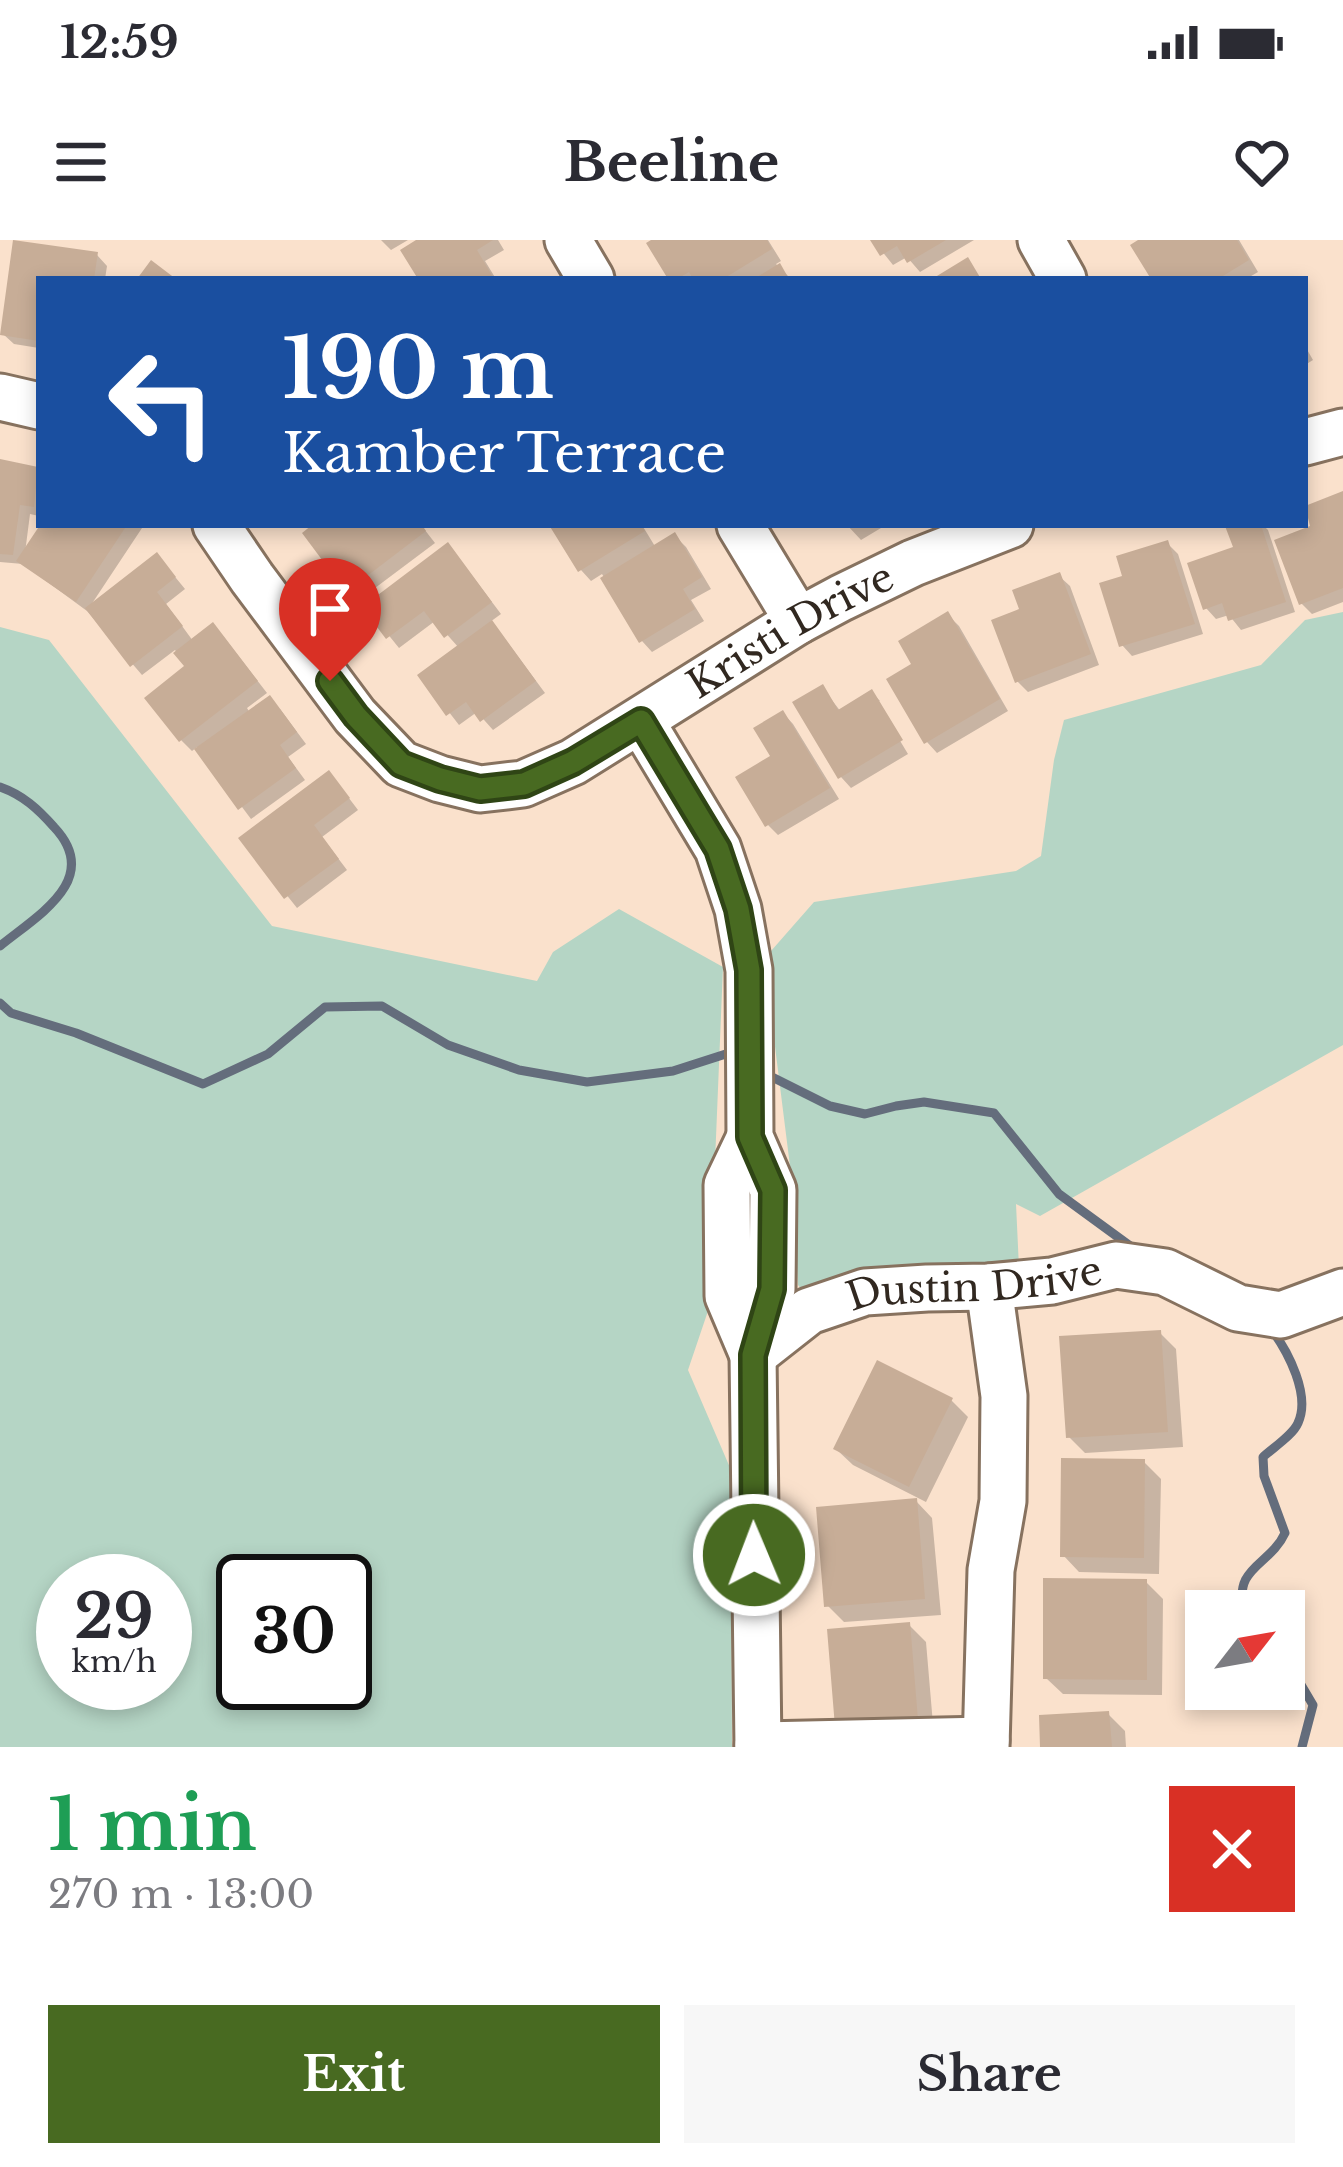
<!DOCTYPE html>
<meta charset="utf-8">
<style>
body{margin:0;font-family:"Libre Baskerville",serif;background:#f7f7f7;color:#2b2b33;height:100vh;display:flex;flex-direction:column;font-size:45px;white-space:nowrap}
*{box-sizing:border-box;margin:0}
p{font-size:39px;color:#7c7c81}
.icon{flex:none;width:66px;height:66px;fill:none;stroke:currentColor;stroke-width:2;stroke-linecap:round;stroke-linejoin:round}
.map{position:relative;height:1507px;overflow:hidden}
.side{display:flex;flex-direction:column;background:#fff;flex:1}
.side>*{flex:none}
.top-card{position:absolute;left:36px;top:36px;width:1272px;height:252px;border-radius:0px;box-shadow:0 6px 18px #0003;background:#1a4fa0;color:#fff;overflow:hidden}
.needle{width:78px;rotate:59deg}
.tools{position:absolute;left:1185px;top:1350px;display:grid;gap:24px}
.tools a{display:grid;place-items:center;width:120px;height:120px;border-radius:0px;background:#fff;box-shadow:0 6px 18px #0003;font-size:60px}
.speed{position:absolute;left:36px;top:1314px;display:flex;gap:24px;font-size:60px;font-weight:700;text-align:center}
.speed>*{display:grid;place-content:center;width:156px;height:156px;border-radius:50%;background:#fff;box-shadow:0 6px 18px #0003;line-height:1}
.speed small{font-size:30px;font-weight:400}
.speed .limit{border:6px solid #111;border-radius:18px;background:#fff;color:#111}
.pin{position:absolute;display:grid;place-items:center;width:102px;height:102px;color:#fff;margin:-123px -51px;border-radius:50% 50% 50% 0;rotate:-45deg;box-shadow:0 0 12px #0007}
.pin .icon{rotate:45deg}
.me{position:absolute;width:132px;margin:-66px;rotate:359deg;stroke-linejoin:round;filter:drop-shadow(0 0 9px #0008)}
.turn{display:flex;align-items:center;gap:42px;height:252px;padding:0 48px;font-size:54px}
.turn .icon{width:156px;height:156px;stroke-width:2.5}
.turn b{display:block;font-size:84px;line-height:102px}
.round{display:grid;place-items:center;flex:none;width:126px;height:126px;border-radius:0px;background:#f7f7f7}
.head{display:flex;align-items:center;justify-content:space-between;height:204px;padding:0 48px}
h1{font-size:72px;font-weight:700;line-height:90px;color:#1e9e55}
.action{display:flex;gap:24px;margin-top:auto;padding:24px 48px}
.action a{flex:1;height:138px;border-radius:0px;background:#486a21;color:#fff;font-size:48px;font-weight:700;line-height:138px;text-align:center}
.action a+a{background:#f7f7f7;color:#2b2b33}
.status{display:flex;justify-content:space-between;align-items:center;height:84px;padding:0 60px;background:#fff;direction:ltr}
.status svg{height:33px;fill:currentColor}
header{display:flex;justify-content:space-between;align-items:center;height:156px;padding:0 48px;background:#fff;font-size:54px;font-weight:700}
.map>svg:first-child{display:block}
.green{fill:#b5d5c5;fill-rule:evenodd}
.shadow{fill:#0003}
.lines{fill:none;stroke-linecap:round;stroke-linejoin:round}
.stream{stroke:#646d7c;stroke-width:9}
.building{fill:#c7ad97}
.minor-casing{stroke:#87725f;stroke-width:51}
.minor{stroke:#fff;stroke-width:45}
.route-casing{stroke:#2f4515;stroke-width:30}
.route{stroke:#486a21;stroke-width:21}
.labels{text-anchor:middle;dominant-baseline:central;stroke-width:9;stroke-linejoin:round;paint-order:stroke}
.street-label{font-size:39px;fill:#312820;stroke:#fff}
</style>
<div class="status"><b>12:59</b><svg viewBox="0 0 49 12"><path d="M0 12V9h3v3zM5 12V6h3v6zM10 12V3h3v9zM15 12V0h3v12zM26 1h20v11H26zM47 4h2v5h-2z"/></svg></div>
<header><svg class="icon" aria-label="menu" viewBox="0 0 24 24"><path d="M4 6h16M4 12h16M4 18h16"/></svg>Beeline<svg class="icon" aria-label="heart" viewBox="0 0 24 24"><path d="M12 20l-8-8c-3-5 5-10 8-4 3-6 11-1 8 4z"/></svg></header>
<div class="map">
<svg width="1343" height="1507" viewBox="0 0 1343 1507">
<rect width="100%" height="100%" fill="#fae1cc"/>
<path class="green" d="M 1343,372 L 1343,805 L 1040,976 L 1016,964 L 1019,1028 L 805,1054 L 798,1045 L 792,942 L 764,719 L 814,662 L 1016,631 L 1041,616 L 1054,520 L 1064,480 L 1261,425 L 1305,380 Z
M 0,387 L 49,400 L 272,686 L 537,741 L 553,712 L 619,669 L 723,727 L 709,1068 L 688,1130 L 731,1230 L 732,1507 L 0,1507 ZM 63,1341 L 165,1341 L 165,1443 L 63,1443 ZM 243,1341 L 345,1341 L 345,1443 L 243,1443 Z"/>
<path class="shadow" d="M 381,0 L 408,0 L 391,10 Z
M 422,0 L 498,0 L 504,10 L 485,21 L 496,39 L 421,39 Z
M 657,0 L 768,0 L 781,21 L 776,24 L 791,39 L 671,39 Z
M 873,0 L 974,0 L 920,32 L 907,17 L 893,25 Z
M 1144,0 L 1239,0 L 1258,32 L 1246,39 L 1155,39 Z
M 16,3 L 97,15 L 107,26 L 105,39 L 39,39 L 39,108 L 14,104 L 3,94 Z
M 1305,106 L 1313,120 L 1305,125 Z
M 0,222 L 39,232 L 39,276 L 30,274 L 25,313 L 43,285 L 139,285 L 142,288 L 91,365 L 167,327 L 185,349 L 166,364 L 193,401 L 223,396 L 267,453 L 247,468 L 250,473 L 280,469 L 306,504 L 288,517 L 305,540 L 251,579 L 197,507 L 192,511 L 181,500 L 188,427 L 175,410 L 142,435 L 87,371 L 23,324 L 0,322 Z
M 1343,255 L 1343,362 L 1312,374 L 1301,363 L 1314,287 Z
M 317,285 L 421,285 L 435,303 L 359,360 L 348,350 Z
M 553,285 L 642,285 L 656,308 L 675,296 L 686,307 L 711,349 L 691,360 L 704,381 L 652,412 L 642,401 L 602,334 L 591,341 L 581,330 Z
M 847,285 L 886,285 L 861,300 Z
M 1239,285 L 1263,285 L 1268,290 L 1295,372 L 1241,390 L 1229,375 L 1216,379 L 1206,368 L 1236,309 Z
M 1167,303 L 1178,314 L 1203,394 L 1132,416 L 1122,405 L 1126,338 Z
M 458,317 L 501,374 L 490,382 L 502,395 L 545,453 L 493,490 L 477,472 L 459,485 L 421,436 L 459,408 L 435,381 L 399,408 L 366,367 Z
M 1059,336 L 1070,346 L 1099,425 L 1028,452 L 1017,441 L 1023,371 Z
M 948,375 L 959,386 L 1008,471 L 937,513 L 927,502 L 890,441 L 915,425 Z
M 822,447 L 841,472 L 872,453 L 880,461 L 876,461 L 908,514 L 851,548 L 841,537 Z
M 783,473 L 793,484 L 839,559 L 778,595 L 768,585 Z
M 339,545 L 358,570 L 322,597 L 347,630 L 297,668 L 242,599 Z
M 1160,1093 L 1176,1109 L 1183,1207 L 1085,1213 L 1069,1197 Z
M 951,1160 L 968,1177 L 926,1262 L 853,1225 L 836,1209 Z
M 1144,1222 L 1161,1239 L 1159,1334 L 1079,1332 L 1063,1315 Z
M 916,1261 L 932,1278 L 941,1375 L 844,1382 L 827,1365 Z
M 1146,1342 L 1163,1359 L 1162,1455 L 1063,1454 L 1046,1438 Z
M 909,1385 L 926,1402 L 934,1496 L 854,1502 Z
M 1108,1474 L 1125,1491 L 1126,1507 L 1044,1507 L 1042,1478 Z"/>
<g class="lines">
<path class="stream" d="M 0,547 C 23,555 38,569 54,587 C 103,639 38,675 0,706
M 0,763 L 11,773 L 76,793 L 203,844 L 268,814 L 325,767 L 382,766 L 448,805 L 519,830 L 587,842 L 673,831 L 732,812 L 736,816
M 766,834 L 830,866 L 865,874 L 896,866 L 924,862 L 994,873 L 1059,954 L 1137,1011
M 1244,1371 C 1233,1326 1270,1326 1285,1293 L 1264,1236 L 1263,1217 C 1274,1207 1293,1195 1298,1183 C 1311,1155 1288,1112 1272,1090
M 1284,1416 L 1313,1465 L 1302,1507"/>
</g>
<path class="building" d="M 13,0 L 98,12 L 94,39 L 39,39 L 39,101 L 0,95 Z
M 416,0 L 493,0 L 477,10 L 494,39 L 418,39 L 400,10 Z
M 651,0 L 767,0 L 772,9 L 723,39 L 693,39 L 689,32 L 677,39 L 668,39 L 646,3 Z
M 870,0 L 946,0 L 907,23 L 897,6 L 880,16 Z
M 1138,0 L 1237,0 L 1249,20 L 1218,39 L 1178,39 L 1176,36 L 1170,39 L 1151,39 L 1130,5 Z
M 968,17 L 981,39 L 932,39 Z
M 151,20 L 176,39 L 137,39 Z
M 780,23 L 789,39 L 754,39 Z
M 0,219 L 38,227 L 34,267 L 20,265 L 13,315 L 0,314 Z
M 1343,251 L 1343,348 L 1299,365 L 1274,300 L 1310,286 L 1305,266 Z
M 40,285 L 127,285 L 76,362 L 16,321 Z
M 312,285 L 422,285 L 426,291 L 346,352 L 302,293 Z
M 549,285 L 641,285 L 645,291 L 578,332 Z
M 1230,285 L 1261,285 L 1286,362 L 1228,381 L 1222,363 L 1203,370 L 1187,323 L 1233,307 L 1225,286 Z
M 675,292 L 702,337 L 683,349 L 695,369 L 639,403 L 600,338 Z
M 1168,300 L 1195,384 L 1119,407 L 1099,343 L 1122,336 L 1116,316 Z
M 448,302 L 492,362 L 444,398 L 424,371 L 386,399 L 362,367 Z
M 157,312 L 176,337 L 157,352 L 183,386 L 130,427 L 85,368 Z
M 1060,332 L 1091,414 L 1015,443 L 991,380 L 1019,369 L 1012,350 Z
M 948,371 L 1000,459 L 924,504 L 886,439 L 911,424 L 898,401 Z
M 492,380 L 536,441 L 480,482 L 466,462 L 446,476 L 417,435 Z
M 213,382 L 258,441 L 179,502 L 144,458 L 184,426 L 173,413 Z
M 823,444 L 838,470 L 872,449 L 903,500 L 838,539 L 792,462 Z
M 270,455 L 297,492 L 280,505 L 296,528 L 238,570 L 194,509 Z
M 783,470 L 830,548 L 765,587 L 735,537 L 770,516 L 753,488 Z
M 329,530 L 350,558 L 314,585 L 339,619 L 284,659 L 238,598 Z
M 1161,1090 L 1168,1192 L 1066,1198 L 1059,1096 Z
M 877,1120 L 953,1158 L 909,1247 L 833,1209 Z
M 1061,1218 L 1145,1219 L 1144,1318 L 1060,1317 Z
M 917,1258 L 925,1359 L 824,1367 L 816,1267 Z
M 1043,1338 L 1147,1339 L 1147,1440 L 1043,1439 Z
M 910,1382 L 918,1480 L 835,1487 L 827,1389 Z
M 1109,1471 L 1112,1507 L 1040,1507 L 1039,1475 Z"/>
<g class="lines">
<defs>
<g id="minor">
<path d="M 568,0 L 591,39"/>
<path d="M 1041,0 L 1063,39"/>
<path d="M 0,157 L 39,166"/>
<path d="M 1305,202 L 1343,192"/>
<path id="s1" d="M 216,285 L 252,338 L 355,476 L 401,524 L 440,539 L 480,549 L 523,544 L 573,522 L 798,381 L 841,358 L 913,323 L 1010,285"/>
<path d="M 740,285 L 798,381"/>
<path d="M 641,481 L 718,609 L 738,669 L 749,730 L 750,897 L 773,950 L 772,1049 L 753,1115 L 758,1507"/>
<path d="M 750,897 L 727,945 L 728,1056 L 753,1115"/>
<path id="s2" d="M 753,1115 L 809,1071 L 865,1052 L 927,1048 L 989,1047 L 1052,1041 L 1116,1025 L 1165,1032 L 1238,1068 L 1281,1075 L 1343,1052"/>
<path d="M 758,1505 L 986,1500"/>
<path d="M 986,1507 L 991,1330 L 1003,1261 L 1004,1156 L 989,1047"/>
</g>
</defs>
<use href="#minor" class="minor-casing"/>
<use href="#minor" class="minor"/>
</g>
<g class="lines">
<defs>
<path id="route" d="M 330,441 L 356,476 L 401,524 L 440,539 L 480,549 L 524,544 L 573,522 L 641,481 L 718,609 L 738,669 L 749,730 L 750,897 L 773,950 L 772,1049 L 753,1115 L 754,1315"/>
</defs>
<use href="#route" class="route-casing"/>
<use href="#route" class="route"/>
</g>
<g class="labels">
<g class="street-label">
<text stroke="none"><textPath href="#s1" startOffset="738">Kristi Drive</textPath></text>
<text stroke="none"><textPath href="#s2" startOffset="240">Dustin Drive</textPath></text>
</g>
</g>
</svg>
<div class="tools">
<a><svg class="needle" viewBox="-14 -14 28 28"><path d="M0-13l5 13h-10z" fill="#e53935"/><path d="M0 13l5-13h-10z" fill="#7c7c81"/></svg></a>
</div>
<div class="speed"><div>29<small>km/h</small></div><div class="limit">30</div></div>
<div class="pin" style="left:330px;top:441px;background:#d93025"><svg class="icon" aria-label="arrive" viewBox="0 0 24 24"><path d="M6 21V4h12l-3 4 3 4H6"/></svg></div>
<svg class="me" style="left:754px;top:1315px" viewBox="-20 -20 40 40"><circle r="17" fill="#486a21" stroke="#fff" stroke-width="3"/><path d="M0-11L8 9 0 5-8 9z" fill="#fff"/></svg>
<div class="top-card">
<div class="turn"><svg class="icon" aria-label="left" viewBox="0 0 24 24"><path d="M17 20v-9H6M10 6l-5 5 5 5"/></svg><div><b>190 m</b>Kamber Terrace</div></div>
</div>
</div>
<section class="side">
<div class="head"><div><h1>1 min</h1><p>270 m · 13:00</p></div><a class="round" style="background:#d93025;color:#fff"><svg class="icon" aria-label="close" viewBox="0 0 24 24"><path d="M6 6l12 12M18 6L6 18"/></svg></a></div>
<div class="action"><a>Exit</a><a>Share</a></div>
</section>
